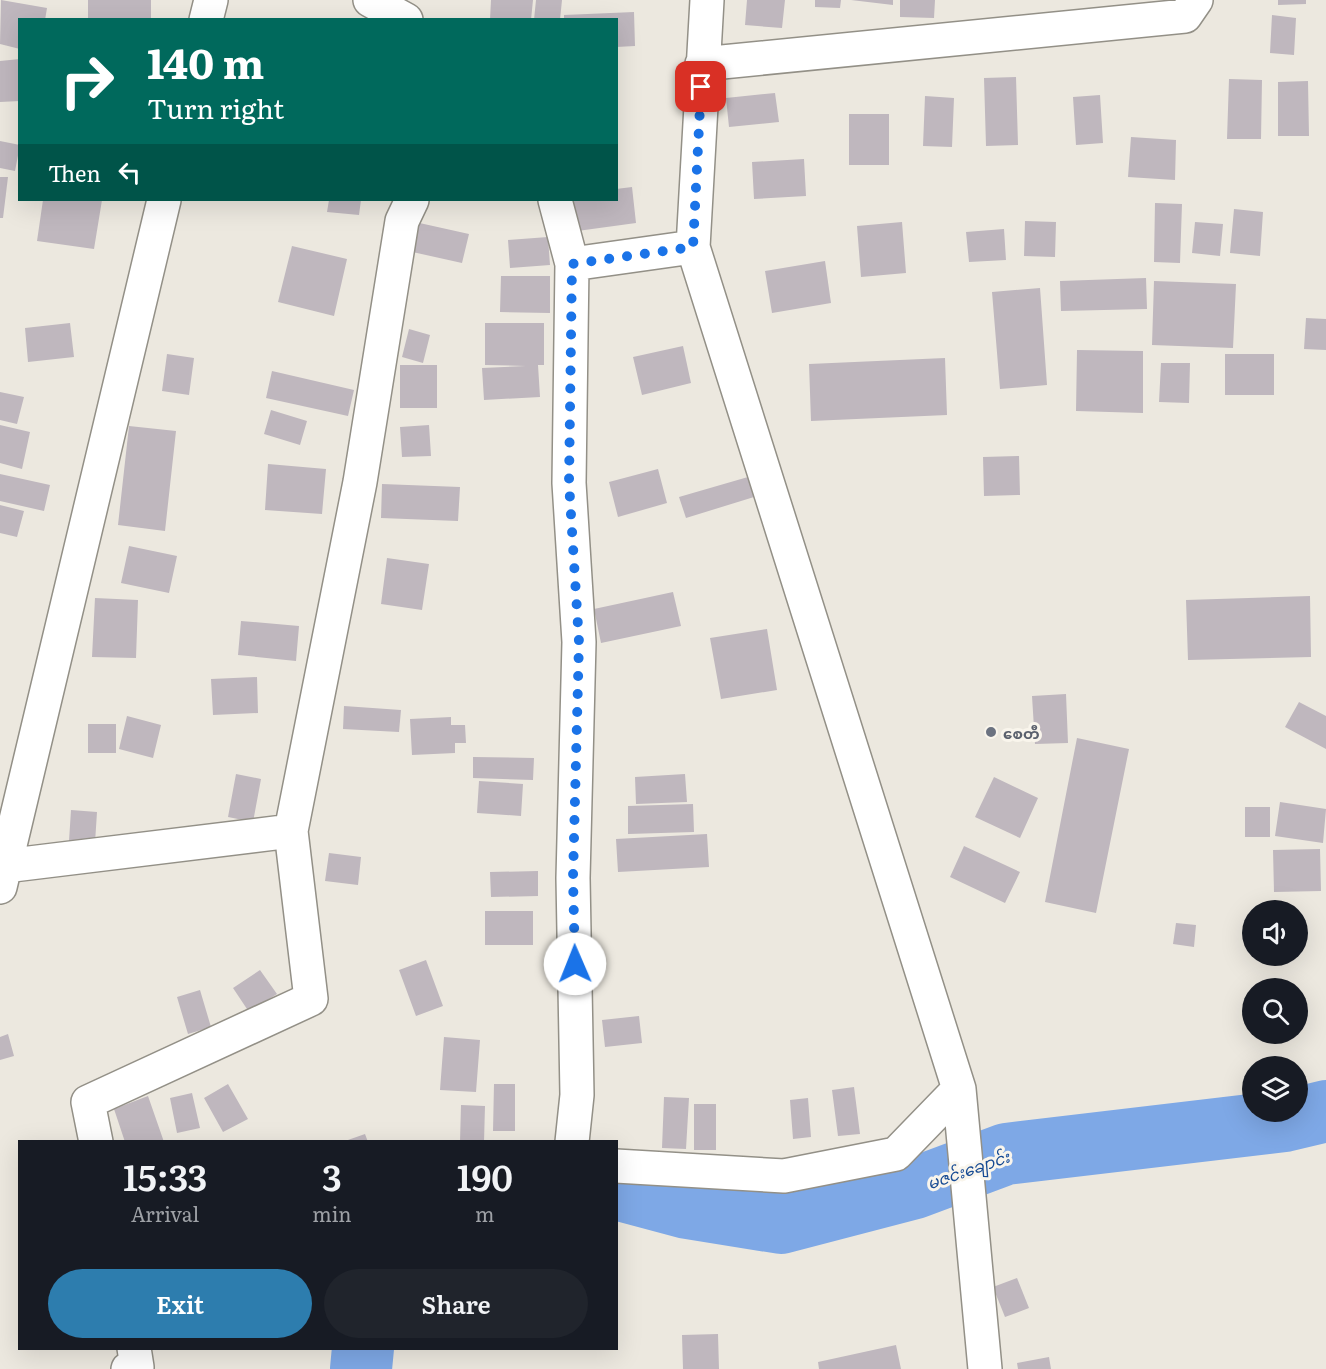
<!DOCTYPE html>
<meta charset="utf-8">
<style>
body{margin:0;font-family:Literata,"Noto Sans Myanmar",serif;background:#20242c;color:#f1f3f6;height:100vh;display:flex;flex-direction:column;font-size:22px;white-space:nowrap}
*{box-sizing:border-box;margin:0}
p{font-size:20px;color:#9ea1a6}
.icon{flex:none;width:33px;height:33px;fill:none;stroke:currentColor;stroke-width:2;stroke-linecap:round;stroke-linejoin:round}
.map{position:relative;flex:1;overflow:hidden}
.panel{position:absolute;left:18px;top:1140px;width:600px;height:210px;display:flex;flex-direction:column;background:#171b24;border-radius:0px;box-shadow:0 6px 24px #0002}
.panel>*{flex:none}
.top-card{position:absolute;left:18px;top:18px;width:600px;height:183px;border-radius:0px;box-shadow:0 6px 24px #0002;background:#00695c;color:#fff;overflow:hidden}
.controls{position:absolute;left:1242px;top:900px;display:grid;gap:12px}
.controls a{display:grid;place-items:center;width:66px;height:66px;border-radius:50%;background:#171b24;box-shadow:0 6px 24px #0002;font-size:30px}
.pin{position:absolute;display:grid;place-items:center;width:51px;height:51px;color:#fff;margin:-26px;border-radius:12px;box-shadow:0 3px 9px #0006}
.me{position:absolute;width:66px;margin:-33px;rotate:359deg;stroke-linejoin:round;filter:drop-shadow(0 0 4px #0008)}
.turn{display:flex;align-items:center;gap:21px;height:126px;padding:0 30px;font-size:27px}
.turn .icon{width:78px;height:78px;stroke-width:2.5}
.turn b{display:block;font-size:42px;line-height:51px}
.then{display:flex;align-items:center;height:57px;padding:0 30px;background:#0003;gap:12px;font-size:22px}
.eta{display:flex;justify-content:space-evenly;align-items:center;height:102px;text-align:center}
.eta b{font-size:36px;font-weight:600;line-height:42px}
.cta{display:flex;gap:12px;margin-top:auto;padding:12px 30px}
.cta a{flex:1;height:69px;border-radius:36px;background:#2d7dae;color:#fff;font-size:24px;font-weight:600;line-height:69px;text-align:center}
.cta a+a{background:#20242c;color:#f1f3f6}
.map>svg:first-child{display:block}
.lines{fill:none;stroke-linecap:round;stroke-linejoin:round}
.river{stroke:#7ea8e6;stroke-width:62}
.building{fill:#bfb7be}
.minor-casing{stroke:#939087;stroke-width:36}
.minor{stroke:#fff;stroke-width:33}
.route{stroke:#1a73e8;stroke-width:10;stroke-dasharray:0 18}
.worship-dot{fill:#6b7280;stroke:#f9f5ec;stroke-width:2}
.labels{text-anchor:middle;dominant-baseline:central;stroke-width:6;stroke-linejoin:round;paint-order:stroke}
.worship-label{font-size:15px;font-weight:bold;fill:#5b616d;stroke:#f9f5ec;text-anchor:start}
.water-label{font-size:16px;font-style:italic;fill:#164a93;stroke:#f9f5ec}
</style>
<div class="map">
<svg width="1326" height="1369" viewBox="0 0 1326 1369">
<rect width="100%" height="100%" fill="#ece8df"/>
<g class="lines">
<path class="river" d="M 616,1189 L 687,1208 L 781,1223 L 915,1188 L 1006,1154 L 1285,1121 L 1326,1111
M 361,1369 L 363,1348"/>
</g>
<path class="building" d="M 1,0 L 47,8 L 45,20 L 20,20 L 20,49 L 0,44 Z
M 88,0 L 151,0 L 151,20 L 88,20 Z
M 491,0 L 533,0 L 531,20 L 490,20 Z
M 536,0 L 562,0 L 560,20 L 534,20 Z
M 747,0 L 785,0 L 782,28 L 745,25 Z
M 815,0 L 841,0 L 840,8 L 815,7 Z
M 851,0 L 893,0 L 893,5 Z
M 900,0 L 935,0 L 934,18 L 900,17 Z
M 1278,0 L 1306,0 L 1306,4 L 1278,5 Z
M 634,12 L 635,46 L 616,47 L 616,20 L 564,20 L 564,15 Z
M 1272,15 L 1296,18 L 1294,55 L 1270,53 Z
M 20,59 L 20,101 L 0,102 L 0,61 Z
M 1016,77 L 1018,145 L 986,146 L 984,78 Z
M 1229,79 L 1262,80 L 1261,139 L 1227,139 Z
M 1308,81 L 1309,136 L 1278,136 L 1278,82 Z
M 775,93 L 779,122 L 729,127 L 726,98 Z
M 1100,95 L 1103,143 L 1076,145 L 1073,97 Z
M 925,96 L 954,98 L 952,147 L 923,146 Z
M 849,114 L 889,114 L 889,165 L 849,165 Z
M 1131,137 L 1176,140 L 1175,180 L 1128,177 Z
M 0,141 L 20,145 L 15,171 L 0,168 Z
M 804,159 L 806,196 L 754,199 L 752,162 Z
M 0,177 L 8,177 L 3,218 L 0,218 Z
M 632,187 L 636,223 L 570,232 L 566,200 L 616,200 L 616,189 Z
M 43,200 L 102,200 L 94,249 L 37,241 Z
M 329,200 L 361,200 L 359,215 L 327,212 Z
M 1155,203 L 1182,204 L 1180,263 L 1154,262 Z
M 1234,209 L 1263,212 L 1260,256 L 1230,253 Z
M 1025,221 L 1056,222 L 1055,257 L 1024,256 Z
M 415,222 L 469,234 L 462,263 L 408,251 Z
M 902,222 L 906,273 L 861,277 L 857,226 Z
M 1195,222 L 1223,224 L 1220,256 L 1192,253 Z
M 1004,229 L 1006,260 L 969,262 L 966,232 Z
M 548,237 L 550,265 L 510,268 L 508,240 Z
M 292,246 L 347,259 L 334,316 L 278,302 Z
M 825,261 L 831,303 L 772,313 L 765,271 Z
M 501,276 L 550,276 L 550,313 L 500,312 Z
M 1146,278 L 1147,309 L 1061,311 L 1060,281 Z
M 1154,281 L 1236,284 L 1233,348 L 1152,345 Z
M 1040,288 L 1047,385 L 1000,389 L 992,292 Z
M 1306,318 L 1326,319 L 1326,350 L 1304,349 Z
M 70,323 L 74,357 L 28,362 L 25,328 Z
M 485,323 L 544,323 L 544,365 L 538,365 L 540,397 L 484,400 L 482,368 L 526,366 L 485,365 Z
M 409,329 L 430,335 L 423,363 L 402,357 Z
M 683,346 L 691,383 L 642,395 L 633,357 Z
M 1077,350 L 1143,351 L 1143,413 L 1076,411 Z
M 167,354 L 194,358 L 189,395 L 162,391 Z
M 1225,354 L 1274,354 L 1274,395 L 1225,395 Z
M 945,358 L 947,415 L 811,421 L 809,364 Z
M 1161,363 L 1190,363 L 1189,403 L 1159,402 Z
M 400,365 L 437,365 L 437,408 L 400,408 Z
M 272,371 L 354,390 L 348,416 L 266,398 Z
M 0,392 L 24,397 L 17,424 L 0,420 Z
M 271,410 L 307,421 L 300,445 L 264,434 Z
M 0,425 L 30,432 L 22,469 L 0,463 Z
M 429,425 L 431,456 L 402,457 L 400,427 Z
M 129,426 L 176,431 L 165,531 L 118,525 Z
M 1019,456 L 1020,495 L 984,496 L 983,457 Z
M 268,464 L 326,469 L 322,514 L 265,510 Z
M 658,469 L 667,503 L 618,517 L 609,482 Z
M 0,474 L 50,485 L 44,511 L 0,501 Z
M 748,477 L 754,497 L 686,518 L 679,497 Z
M 382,484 L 460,487 L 458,521 L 381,518 Z
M 0,505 L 24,511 L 17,537 L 0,533 Z
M 129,546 L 177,556 L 169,593 L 121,583 Z
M 387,558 L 429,564 L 422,610 L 381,604 Z
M 673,592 L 681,626 L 601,643 L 594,609 Z
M 1310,596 L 1311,657 L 1188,660 L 1186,600 Z
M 95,598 L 138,600 L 136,658 L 92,657 Z
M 241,621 L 299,626 L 296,661 L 238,655 Z
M 767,629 L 777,690 L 721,699 L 710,638 Z
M 257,677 L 258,713 L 213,715 L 211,679 Z
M 1066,694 L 1068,743 L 1035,744 L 1032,696 Z
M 1299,702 L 1326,716 L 1326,749 L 1285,727 Z
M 344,706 L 401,710 L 399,732 L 343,729 Z
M 127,716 L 161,725 L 153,758 L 119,749 Z
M 451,717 L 451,725 L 465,725 L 466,743 L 455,743 L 455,753 L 412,755 L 410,719 Z
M 88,724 L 116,724 L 116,753 L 88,753 Z
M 1077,738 L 1129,749 L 1096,913 L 1045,902 Z
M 473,757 L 534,758 L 533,780 L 473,778 Z
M 236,774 L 261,779 L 253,822 L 228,817 Z
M 685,774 L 687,802 L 636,804 L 635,777 Z
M 994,777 L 1038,798 L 1020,838 L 975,817 Z
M 479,781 L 523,784 L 521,816 L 477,813 Z
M 1280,802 L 1326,809 L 1323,843 L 1275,836 Z
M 693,804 L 694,832 L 628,834 L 628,806 Z
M 1245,807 L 1270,807 L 1270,837 L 1245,837 Z
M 71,810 L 97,812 L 95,843 L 69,841 Z
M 707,834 L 709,867 L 618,872 L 616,839 Z
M 964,846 L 1020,872 L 1005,903 L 950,877 Z
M 1320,849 L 1321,891 L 1274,892 L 1273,850 Z
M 329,853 L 361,857 L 358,885 L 325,881 Z
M 538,871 L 538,896 L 491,897 L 490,872 Z
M 485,911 L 533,911 L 533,945 L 485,945 Z
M 1176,923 L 1196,925 L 1194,947 L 1173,944 Z
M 426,960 L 443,1006 L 416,1016 L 399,970 Z
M 260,970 L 277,994 L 249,1012 L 233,988 Z
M 200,990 L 211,1027 L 188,1034 L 177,997 Z
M 639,1016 L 642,1043 L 605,1047 L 602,1020 Z
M 8,1034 L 14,1056 L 0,1060 L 0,1037 Z
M 444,1037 L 480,1040 L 476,1092 L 440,1090 Z
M 228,1084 L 248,1119 L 223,1132 L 204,1098 Z
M 494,1084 L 515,1084 L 515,1131 L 493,1131 Z
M 854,1087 L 860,1134 L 838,1136 L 832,1090 Z
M 192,1093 L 200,1128 L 177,1133 L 170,1098 Z
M 148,1096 L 164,1142 L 125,1142 L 114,1109 Z
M 664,1097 L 689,1098 L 686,1149 L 662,1148 Z
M 808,1098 L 811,1137 L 793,1139 L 790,1100 Z
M 694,1104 L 716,1104 L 716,1150 L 694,1150 Z
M 461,1105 L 485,1106 L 484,1142 L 460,1142 Z
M 365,1134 L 368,1142 L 345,1142 L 345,1141 Z
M 1017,1278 L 1029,1308 L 1005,1317 L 993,1287 Z
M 718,1334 L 719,1369 L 683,1369 L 682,1335 Z
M 896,1345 L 901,1369 L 819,1369 L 818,1362 Z
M 1049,1357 L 1051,1369 L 1018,1369 L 1017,1363 Z"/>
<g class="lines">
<defs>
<path id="minor" d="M 370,0 L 406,20
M 707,0 L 693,247 L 959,1089 L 985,1369
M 206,20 L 211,0
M 702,64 L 1185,16 L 1196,0
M 555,200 L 572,264
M 5,866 L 291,831
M 0,887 L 164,200
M 96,1142 L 88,1102 L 311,999 L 291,831 L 360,482 L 402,221 L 412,200
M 572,1142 L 577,1095 L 573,878 L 579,642 L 569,483 L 572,264 L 693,247
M 616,1166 L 784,1176 L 896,1154 L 959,1089
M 128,1369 L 137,1367 L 134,1348"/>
</defs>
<use href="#minor" class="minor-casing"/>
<use href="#minor" class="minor"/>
</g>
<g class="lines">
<path class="route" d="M 575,964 L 573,878 L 579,642 L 569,483 L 572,264 L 693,247 L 701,87"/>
</g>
<circle class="worship-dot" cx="991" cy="732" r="6"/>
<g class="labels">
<g class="worship-label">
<text x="1003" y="732">စေတီ</text>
</g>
<g class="water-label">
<text transform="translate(968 1169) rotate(-19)">မဇင်းချောင်း</text>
</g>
</g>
</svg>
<div class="controls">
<a><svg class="icon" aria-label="sound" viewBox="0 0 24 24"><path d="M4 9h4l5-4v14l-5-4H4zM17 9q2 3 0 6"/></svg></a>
<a><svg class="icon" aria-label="search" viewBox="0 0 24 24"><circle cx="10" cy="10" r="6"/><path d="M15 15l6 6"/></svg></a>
<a><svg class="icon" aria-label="layers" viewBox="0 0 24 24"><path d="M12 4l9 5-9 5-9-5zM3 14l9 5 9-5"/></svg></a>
</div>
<div class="pin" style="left:701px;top:87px;background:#d93025"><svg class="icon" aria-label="arrive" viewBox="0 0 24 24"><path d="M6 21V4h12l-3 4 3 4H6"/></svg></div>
<svg class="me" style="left:575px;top:964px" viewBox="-20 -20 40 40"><circle r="19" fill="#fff"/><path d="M0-13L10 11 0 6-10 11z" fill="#1a73e8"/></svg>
<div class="top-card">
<div class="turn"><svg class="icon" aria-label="right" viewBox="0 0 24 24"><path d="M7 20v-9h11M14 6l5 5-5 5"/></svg><div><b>140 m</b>Turn right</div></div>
<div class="then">Then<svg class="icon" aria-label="left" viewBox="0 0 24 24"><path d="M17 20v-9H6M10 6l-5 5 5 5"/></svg></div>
</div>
<section class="panel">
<div class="eta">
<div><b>15:33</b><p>Arrival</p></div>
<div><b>3</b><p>min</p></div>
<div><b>190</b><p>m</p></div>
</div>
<div class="cta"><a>Exit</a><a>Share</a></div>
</section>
</div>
